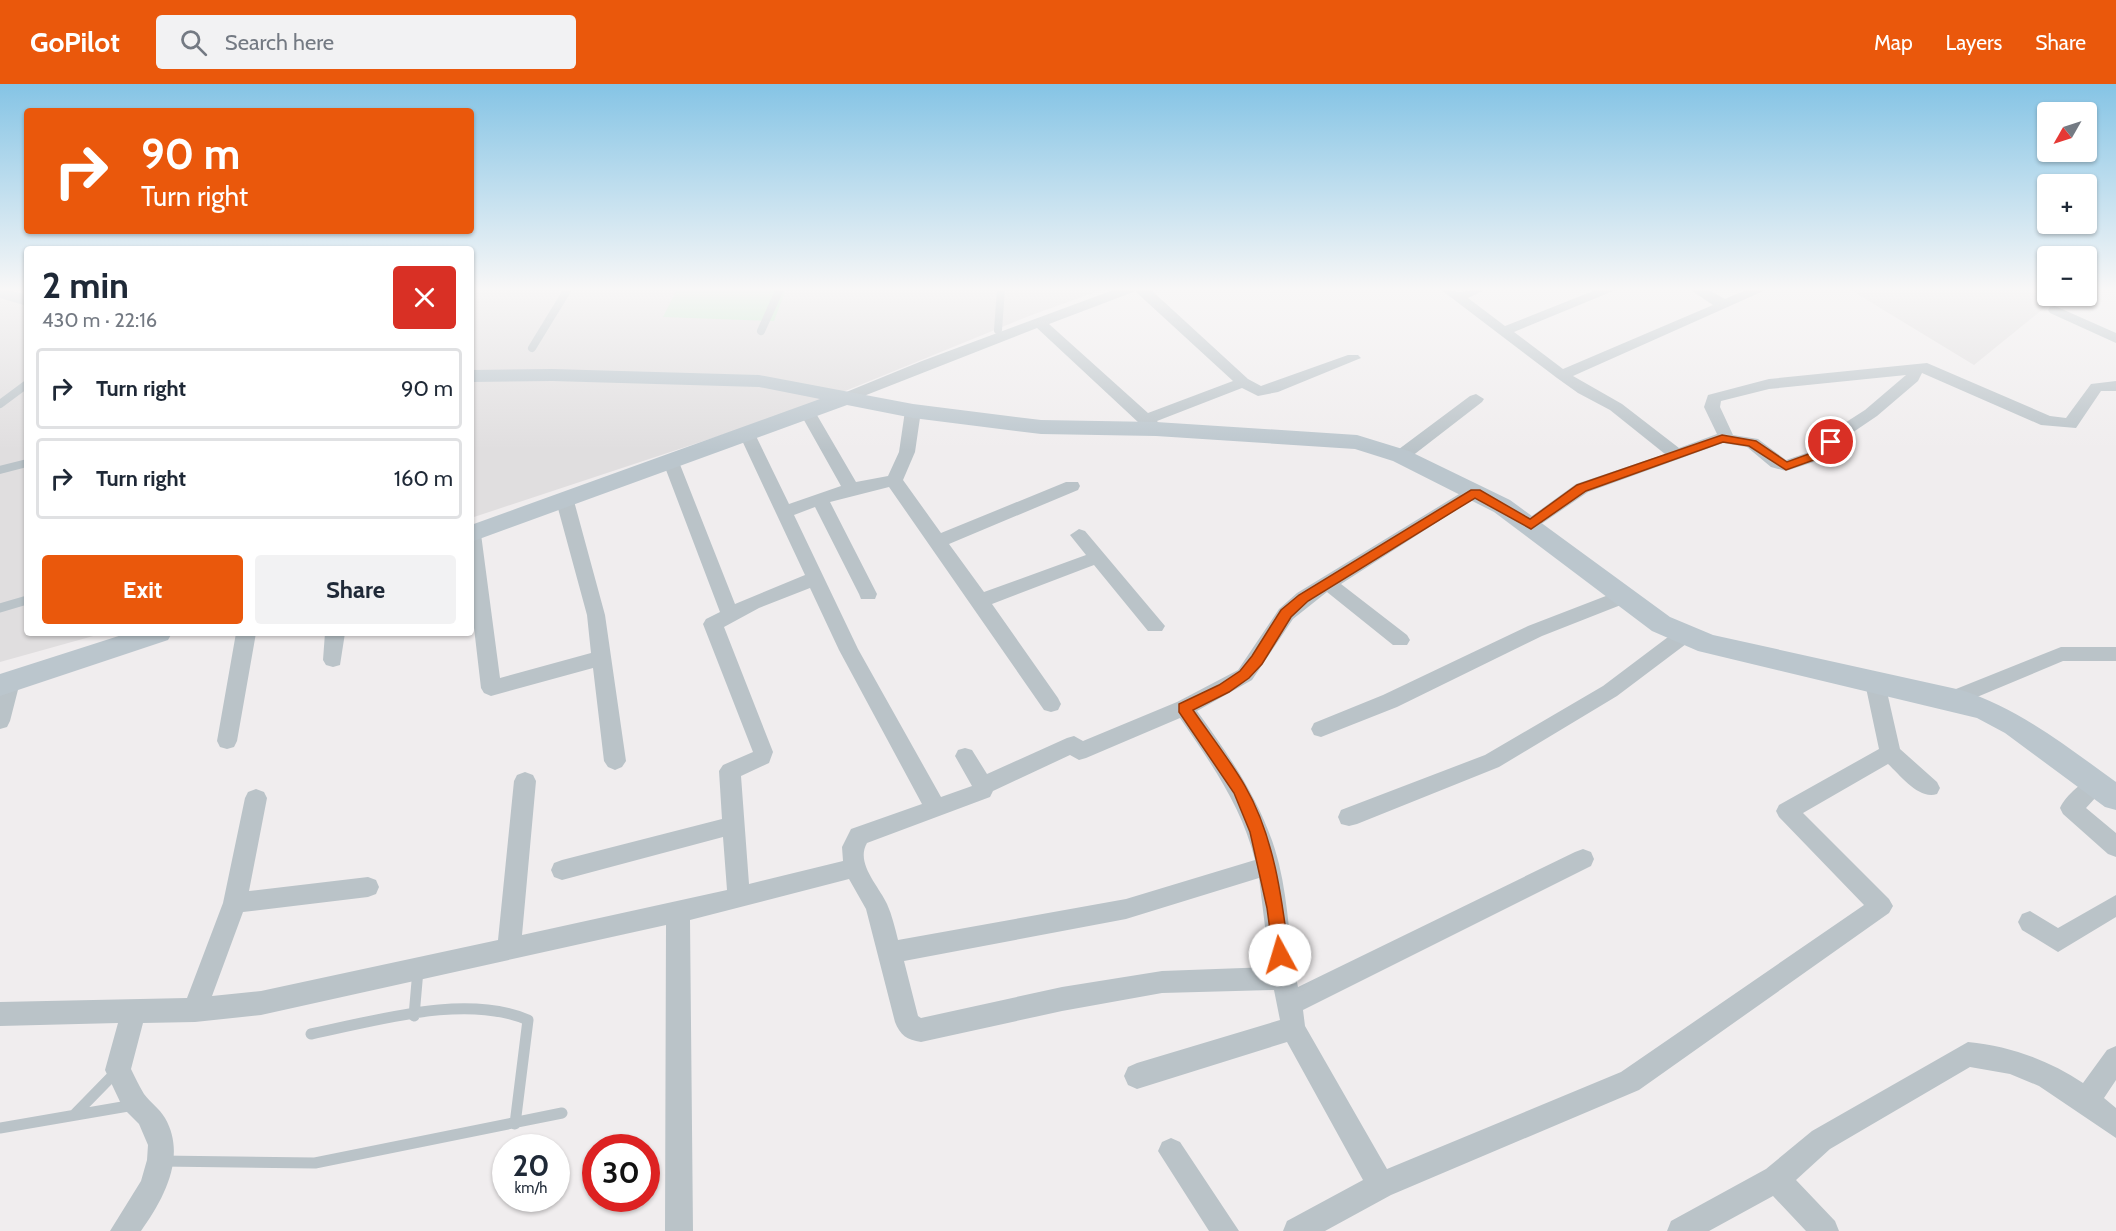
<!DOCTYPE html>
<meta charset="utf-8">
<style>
body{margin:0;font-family:Cabin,sans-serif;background:#f2f2f3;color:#1f2937;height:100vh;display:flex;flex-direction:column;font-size:22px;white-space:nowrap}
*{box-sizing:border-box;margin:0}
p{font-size:20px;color:#747a83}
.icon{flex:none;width:33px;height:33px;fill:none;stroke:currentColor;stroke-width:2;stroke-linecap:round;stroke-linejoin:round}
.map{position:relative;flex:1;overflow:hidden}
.details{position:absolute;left:24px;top:162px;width:450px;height:390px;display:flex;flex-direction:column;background:#fff;border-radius:6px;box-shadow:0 2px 4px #0004}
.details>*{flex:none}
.hud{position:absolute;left:24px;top:24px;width:450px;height:126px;border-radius:6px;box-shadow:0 2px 4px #0004;background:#ea580c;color:#fff;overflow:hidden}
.needle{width:39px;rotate:231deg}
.fabs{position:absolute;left:2037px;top:18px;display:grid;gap:12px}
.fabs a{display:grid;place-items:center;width:60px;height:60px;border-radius:6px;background:#fff;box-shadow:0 2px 4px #0004;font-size:30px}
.speed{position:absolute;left:492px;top:1050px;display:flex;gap:12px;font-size:30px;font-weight:700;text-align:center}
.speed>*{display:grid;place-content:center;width:78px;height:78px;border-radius:50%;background:#fff;box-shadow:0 2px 4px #0004;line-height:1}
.speed small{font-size:15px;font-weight:400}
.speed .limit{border:9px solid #d22;background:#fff;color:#111}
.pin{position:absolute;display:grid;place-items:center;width:51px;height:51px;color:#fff;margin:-26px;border:3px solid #fff;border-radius:50%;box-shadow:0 2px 6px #0007}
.me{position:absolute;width:66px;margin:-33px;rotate:354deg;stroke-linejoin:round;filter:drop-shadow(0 0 4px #0008)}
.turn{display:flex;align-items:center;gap:21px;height:126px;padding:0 18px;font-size:27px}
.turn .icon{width:78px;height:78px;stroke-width:2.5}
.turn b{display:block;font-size:42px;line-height:51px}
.round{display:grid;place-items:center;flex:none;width:63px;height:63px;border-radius:6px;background:#f2f2f3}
.summary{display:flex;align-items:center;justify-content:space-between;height:102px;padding:0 18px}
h1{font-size:36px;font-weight:700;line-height:45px}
.cta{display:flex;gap:12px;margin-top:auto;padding:12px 18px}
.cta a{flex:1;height:69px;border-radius:6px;background:#ea580c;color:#fff;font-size:24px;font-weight:700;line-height:69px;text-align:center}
.cta a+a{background:#f2f2f3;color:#1f2937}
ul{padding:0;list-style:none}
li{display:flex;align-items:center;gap:18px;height:81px;margin:0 12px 9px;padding:0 6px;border:3px solid #e0e1e3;border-radius:6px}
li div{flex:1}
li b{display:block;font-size:22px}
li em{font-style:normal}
header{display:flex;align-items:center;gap:36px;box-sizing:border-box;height:84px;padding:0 30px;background:#ea580c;color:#fff}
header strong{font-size:28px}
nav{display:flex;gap:33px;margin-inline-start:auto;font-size:21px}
.search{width:420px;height:54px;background:#f2f2f3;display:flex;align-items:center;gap:15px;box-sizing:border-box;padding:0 21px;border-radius:6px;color:#747a83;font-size:22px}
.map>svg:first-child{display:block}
.education{fill:#e0dedf}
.green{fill:#c0e9ca}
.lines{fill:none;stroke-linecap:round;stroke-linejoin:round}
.lane-far2{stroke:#bac3c8;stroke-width:8}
.lane-far1{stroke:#bac3c8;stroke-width:9}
.lane{stroke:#bac3c8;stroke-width:11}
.street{fill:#bac3c8;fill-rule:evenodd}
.secondary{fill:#bbc6cd;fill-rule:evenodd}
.route{fill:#ea580c;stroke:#983908;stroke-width:1.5}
</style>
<header>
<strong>GoPilot</strong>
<div class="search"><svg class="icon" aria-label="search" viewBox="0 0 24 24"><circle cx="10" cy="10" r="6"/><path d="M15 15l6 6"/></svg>Search here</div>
<nav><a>Map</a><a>Layers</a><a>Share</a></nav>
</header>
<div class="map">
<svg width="2116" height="1147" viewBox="0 0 2116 1147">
<rect width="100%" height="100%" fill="#f0edee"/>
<path class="education" d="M 0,205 L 27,205 L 27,549 L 104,549 L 0,578 Z
M 471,205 L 1104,205 L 1029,232 L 806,323 L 471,434 Z
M 1849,205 L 2047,205 L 2048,212 L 2059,212 L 1974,281 Z"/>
<path class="green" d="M 677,205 L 786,205 L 774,237 L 663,233 Z"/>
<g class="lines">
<path class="lane-far2" d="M 998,246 L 1001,205
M 761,247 L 780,205
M 532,264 L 568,205
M 0,320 L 27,300
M 0,386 L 27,379"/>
<path class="lane-far1" d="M 0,524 L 27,516"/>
<path class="lane" d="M 414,932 L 418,886
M 311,950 C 376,937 465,909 528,936 L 515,1040
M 74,1031 L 117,987
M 0,1044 L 134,1021
M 161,1077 L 315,1079 L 562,1029"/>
<path class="street" d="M 1116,205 L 1150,205 L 1248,295 L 1261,302 L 1348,271 L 1358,271 L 1361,274 L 1278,308 L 1258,312 L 1242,304 L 1157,337 L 1164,345 L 1156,350 L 1139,339 L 1037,244 L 851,317 L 839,317 L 837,314 L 839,311 L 922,277 ZM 1136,207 L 1136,208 L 1233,297 L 1148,329 L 1049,240 Z
M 1440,205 L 1460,208 L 1487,205 L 1468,214 L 1505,242 L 1598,205 L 1618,205 L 1514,248 L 1563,285 L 1713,221 L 1689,205 L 1707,205 L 1725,215 L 1748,205 L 1768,205 L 1573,292 L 1622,320 L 1679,364 L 1717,350 L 1704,323 L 1708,311 L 1769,295 L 1927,279 L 2050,332 L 2066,334 L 2091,300 L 2116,297 L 2116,307 L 2101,307 L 2076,344 L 2041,341 L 1922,289 L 1918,297 L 1877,332 L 1840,357 L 1838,370 L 1786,387 L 1771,383 L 1747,363 L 1723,359 L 1588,408 L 1531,447 L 1525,445 L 1522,441 L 1525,437 L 1576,400 L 1665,370 L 1610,326 L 1578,309 L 1557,294 ZM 1906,291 L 1865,326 L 1826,351 L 1824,363 L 1786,376 L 1758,355 L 1733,351 L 1720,323 L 1721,317 L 1769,305 Z
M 2055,222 L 2116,249 L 2116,259 L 2050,229 L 2048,226 L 2050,223 Z
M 1476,310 L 1484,315 L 1482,318 L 1407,376 L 1395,376 L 1393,372 L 1395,368 L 1470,312 Z
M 913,322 L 921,327 L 915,368 L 903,396 L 941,449 L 1066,398 L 1078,398 L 1080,402 L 1078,406 L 949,460 L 984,508 L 1086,471 L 1070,451 L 1079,445 L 1085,447 L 1165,542 L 1162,547 L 1148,547 L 1094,481 L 992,520 L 1058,614 L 1061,620 L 1058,626 L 1051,628 L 1044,626 L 889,403 L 830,418 L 877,510 L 875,515 L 861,515 L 859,510 L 815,423 L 794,431 L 858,565 L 941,713 L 972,702 L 955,672 L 958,666 L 965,664 L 972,666 L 987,690 L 1067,654 L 1074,652 L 1083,657 L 1177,618 L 1238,586 L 1279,525 L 1297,509 L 1469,404 L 1475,402 L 1484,408 L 1341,500 L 1407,551 L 1410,556 L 1407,561 L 1393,561 L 1327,508 L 1293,535 L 1252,596 L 1197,627 C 1231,674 1265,723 1279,780 C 1289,821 1289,863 1298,903 L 1575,768 L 1583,765 L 1591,768 L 1594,775 L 1591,782 L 1303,926 L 1305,942 L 1387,1085 L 1621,988 L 1864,821 L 1779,733 L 1776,727 L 1779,721 L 1879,665 L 1865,599 L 1868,594 L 1875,591 L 1882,594 L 1885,599 L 1900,665 L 1937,698 L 1940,704 L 1937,710 C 1919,716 1901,692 1888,680 L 1803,729 L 1889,815 L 1893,822 L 1889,829 L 1639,1006 L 1391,1111 L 1325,1147 L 1283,1147 L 1287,1137 L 1363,1096 L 1287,958 L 1137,1005 L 1128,1001 L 1124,992 L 1128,983 L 1137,979 L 1280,936 L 1274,906 L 1162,909 L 1062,927 L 921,958 C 907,956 900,951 895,938 L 866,825 L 849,795 L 690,836 L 693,1147 L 665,1147 L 666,841 L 261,931 L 195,938 L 143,939 L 131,985 C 135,993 139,1002 144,1010 C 151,1019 159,1024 165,1034 C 187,1072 164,1115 141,1147 L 110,1147 L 141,1097 L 147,1076 L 148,1061 L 139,1040 L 123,1024 L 105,986 L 118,939 L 0,942 L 0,918 L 187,914 L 223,819 L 245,714 L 248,708 L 256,705 L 264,708 L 267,714 L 249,807 L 368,793 L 376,796 L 379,803 L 376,810 L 368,813 L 243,828 L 212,912 L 261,907 L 498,856 L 514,697 L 517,691 L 525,688 L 533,691 L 536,697 L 522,851 L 727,806 L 723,753 L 562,796 L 554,793 L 551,786 L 554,779 L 562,776 L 722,735 L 719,687 L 723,681 L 753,668 L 703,540 L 706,535 L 720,528 L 663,378 L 671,373 L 679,378 L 735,520 L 805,491 L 739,350 L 741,346 L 753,346 L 755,350 L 789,420 L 841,402 L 800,329 L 802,326 L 814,326 L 856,398 L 888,392 L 899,368 L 905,327 ZM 810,504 L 839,566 L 922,720 L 851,745 L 842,763 L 843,777 L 749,800 L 741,692 L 769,679 L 773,668 L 724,543 L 759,524 ZM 1180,634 C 1211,679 1242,723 1255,776 L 1126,815 L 898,856 C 895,844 892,831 887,820 C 879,802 855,779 867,759 L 990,713 L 993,707 L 1070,671 L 1079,676 L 1086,674 ZM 1259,794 L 1270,883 L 1162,887 L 1062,903 L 921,934 L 918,932 L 904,877 L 1126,835 Z
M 565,411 L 574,417 L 605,531 L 626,677 L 622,683 L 615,686 L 608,683 L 604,677 L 593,584 L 491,612 L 484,609 L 481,604 L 471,518 L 471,444 L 478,446 L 481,450 L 500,594 L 591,569 L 587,531 L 556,417 Z
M 1624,505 L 1631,507 L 1633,512 L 1631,517 L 1542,552 L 1397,623 L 1321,653 L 1314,651 L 1311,645 L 1314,639 L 1383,611 L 1528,542 Z
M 1683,545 L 1690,547 L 1693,552 L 1690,557 L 1617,612 L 1499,683 L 1357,740 L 1349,742 L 1341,740 L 1338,733 L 1341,726 L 1485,671 L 1603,602 L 1676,547 Z
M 236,549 L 256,549 L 237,657 L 234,663 L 227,665 L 220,663 L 217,657 Z
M 325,549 L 345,549 L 340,581 L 333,583 L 326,581 L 323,576 Z
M 2061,563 L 2116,563 L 2116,577 L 2063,577 L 1953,623 L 1946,621 L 1943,615 L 1946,609 Z
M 10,590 L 17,593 L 20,598 L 10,637 L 7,643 L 0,645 L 0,598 L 3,593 Z
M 2097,691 L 2105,694 L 2108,700 L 2086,724 L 2116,749 L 2116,773 L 2108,770 L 2063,730 L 2060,724 C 2066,711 2084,696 2097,691 Z
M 2116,811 L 2116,833 L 2058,868 L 2022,846 L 2018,838 L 2022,830 L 2030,827 L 2058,844 Z
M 1968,958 C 2010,962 2048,976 2083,999 L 2107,966 L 2116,962 L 2116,996 L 2104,1014 L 2116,1024 L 2116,1054 L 2039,1002 L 2010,990 L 1970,983 L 1830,1065 L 1796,1096 L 1835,1137 L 1839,1147 L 1806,1147 L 1773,1112 L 1709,1147 L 1667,1147 L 1671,1137 L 1766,1085 L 1812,1047 Z
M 1171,1054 L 1180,1058 L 1239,1147 L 1209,1147 L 1158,1067 L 1162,1058 Z"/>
<path class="secondary" d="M 0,205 L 27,210 L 27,222 L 0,214 Z
M 552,285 L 759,291 L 913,320 L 1041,336 L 1156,338 L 1357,351 L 1409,367 L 1510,416 L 1670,533 L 1713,551 L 1961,606 C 2020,625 2066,662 2116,698 L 2116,726 L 2105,723 L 2005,649 L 1977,634 L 1698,567 L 1652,547 L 1494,428 L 1393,377 L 1355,365 L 1156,352 L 1041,350 L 913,334 L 847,321 L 471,458 L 471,441 L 820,315 L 759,303 L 552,297 L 471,298 L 471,286 Z
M 128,549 L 172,549 L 168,556 L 0,612 L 0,590 Z"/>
</g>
<linearGradient id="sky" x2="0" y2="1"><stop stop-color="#85c4e5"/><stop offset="0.56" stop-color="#f8f7f7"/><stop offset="1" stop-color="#f8f7f7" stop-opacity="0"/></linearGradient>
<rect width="2116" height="366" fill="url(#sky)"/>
<path class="route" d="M 1722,351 L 1756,357 L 1787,378 L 1828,363 L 1827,355 L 1835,355 L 1840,364 L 1836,368 L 1786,386 L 1749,362 L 1723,358 L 1586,407 L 1531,445 L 1475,414 L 1308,517 L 1291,533 L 1262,580 L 1249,594 L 1229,608 L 1193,626 C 1210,651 1230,676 1245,702 C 1274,752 1282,814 1289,871 L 1286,876 L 1280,878 L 1274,876 L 1267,824 L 1250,748 L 1234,709 L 1179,628 L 1179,620 L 1219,601 L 1240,587 L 1252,572 L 1281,526 L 1299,511 L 1471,406 L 1480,406 L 1530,435 L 1577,401 Z"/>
</svg>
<div class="fabs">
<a><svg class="needle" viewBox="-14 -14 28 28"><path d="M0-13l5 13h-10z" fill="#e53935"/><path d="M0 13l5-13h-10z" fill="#747a83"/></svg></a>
<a>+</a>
<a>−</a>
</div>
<div class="speed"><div>20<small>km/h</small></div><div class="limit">30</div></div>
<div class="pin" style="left:1831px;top:358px;background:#d93025"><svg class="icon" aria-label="arrive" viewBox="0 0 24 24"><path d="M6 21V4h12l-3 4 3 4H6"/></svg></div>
<svg class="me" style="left:1280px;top:871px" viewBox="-20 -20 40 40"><circle r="19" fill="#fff"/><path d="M0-13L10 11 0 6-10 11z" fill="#ea580c"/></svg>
<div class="hud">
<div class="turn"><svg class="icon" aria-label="right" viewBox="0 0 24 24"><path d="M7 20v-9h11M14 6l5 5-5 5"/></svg><div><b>90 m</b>Turn right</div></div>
</div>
<section class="details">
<div class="summary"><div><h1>2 min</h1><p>430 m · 22:16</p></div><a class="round" style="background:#d93025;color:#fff"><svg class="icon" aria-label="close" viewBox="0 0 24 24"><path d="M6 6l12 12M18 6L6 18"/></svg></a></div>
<ul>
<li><svg class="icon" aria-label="right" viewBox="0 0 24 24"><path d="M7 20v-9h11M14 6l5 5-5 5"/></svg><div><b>Turn right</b></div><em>90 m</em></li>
<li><svg class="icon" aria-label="right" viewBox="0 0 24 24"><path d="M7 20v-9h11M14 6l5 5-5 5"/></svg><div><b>Turn right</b></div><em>160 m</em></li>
</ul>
<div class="cta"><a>Exit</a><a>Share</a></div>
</section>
</div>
